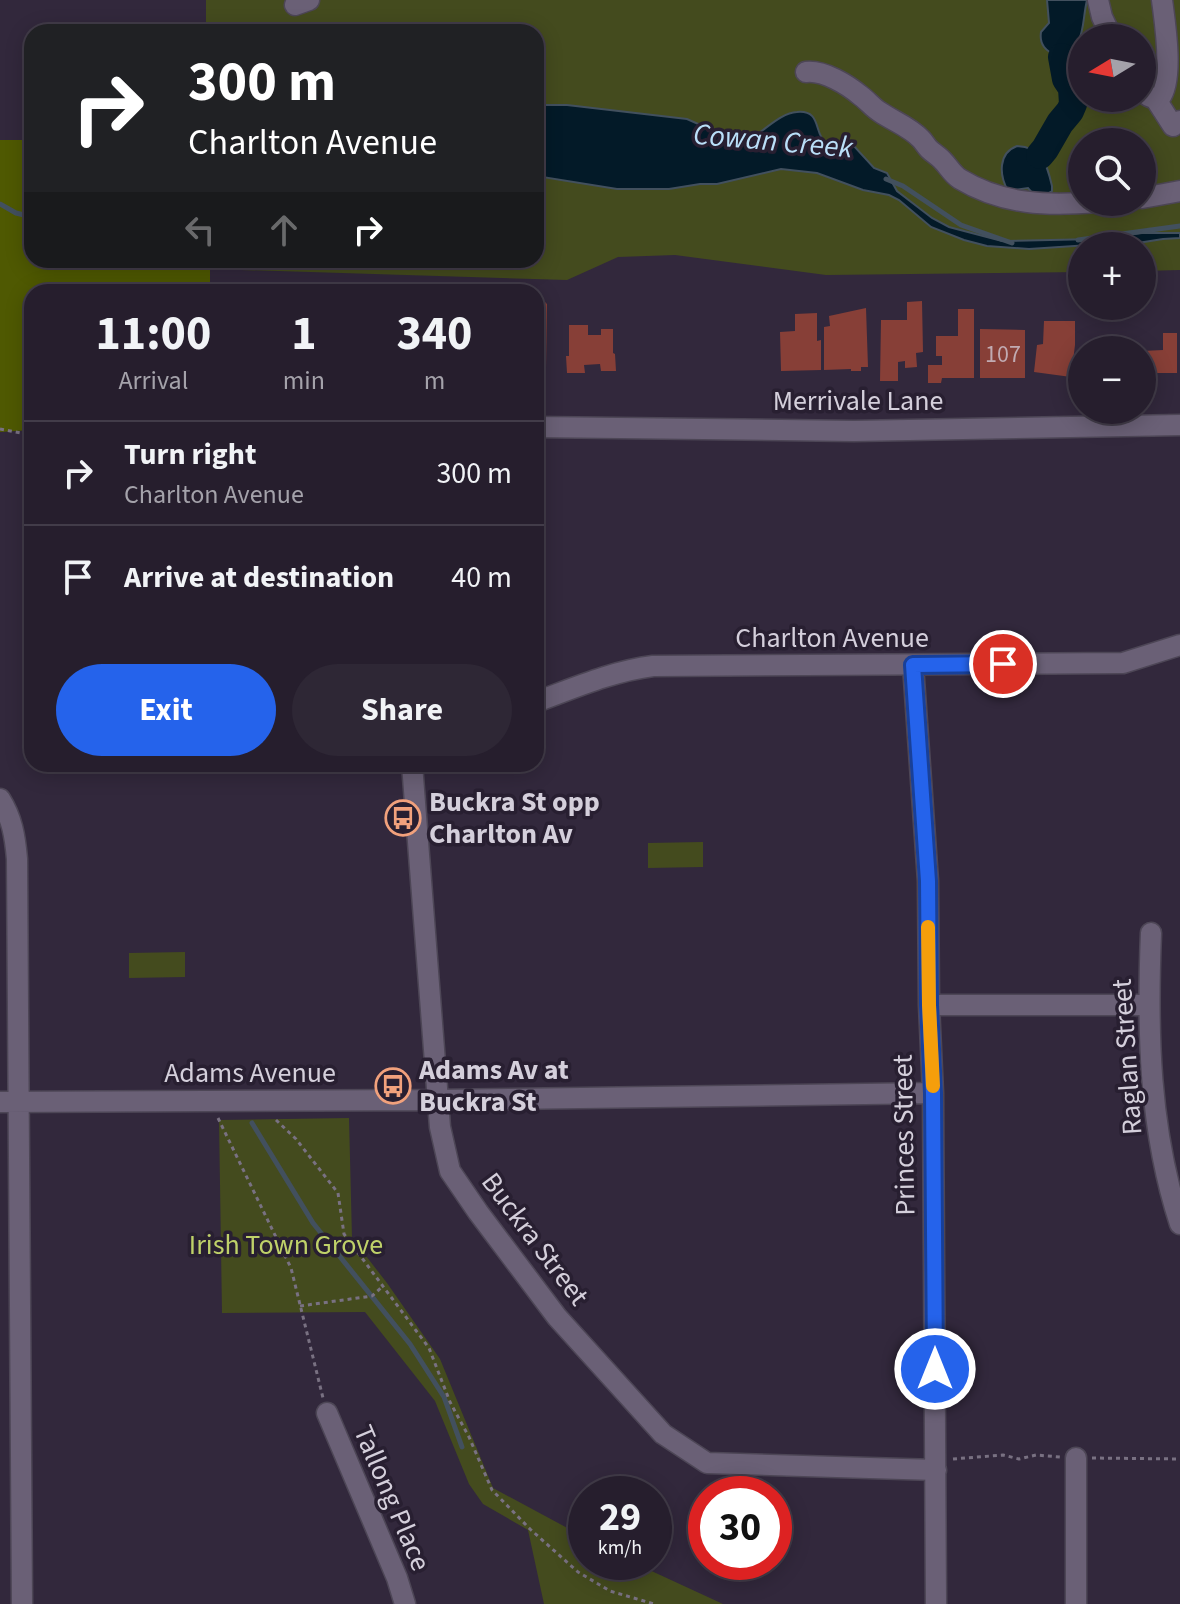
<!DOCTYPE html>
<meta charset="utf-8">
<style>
body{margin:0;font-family:"Source Sans 3",sans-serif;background:#2e2735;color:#f1f3f6;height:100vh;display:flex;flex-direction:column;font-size:30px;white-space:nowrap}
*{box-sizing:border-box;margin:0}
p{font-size:26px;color:#a4a2aa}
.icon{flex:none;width:44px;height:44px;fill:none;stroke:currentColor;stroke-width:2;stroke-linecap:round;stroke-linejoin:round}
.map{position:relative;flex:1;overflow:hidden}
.sheet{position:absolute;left:24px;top:284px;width:520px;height:488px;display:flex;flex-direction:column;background:#261e2d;border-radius:24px;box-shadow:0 4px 20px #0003,0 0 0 2px #423c49}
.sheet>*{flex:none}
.guide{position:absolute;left:24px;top:24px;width:520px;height:244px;border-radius:24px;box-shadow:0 4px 20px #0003,0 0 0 2px #423c49;background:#202124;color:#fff;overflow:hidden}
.needle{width:52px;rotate:260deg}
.buttons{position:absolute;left:1068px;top:24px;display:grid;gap:16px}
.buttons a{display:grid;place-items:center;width:88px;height:88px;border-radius:50%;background:#261e2d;box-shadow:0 4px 20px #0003,0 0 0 2px #423c49;font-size:40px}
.speed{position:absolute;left:568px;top:1476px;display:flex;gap:16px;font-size:40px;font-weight:700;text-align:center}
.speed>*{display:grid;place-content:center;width:104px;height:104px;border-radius:50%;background:#261e2d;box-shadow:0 4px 20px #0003,0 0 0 2px #423c49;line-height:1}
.speed small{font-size:20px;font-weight:400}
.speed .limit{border:12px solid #d22;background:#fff;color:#111}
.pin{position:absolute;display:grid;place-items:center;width:68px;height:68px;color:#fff;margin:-34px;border:4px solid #fff;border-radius:50%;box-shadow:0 2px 8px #0007}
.me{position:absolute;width:88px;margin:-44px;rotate:0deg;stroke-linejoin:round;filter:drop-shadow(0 0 6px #0008)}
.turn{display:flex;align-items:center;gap:28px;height:168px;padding:0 32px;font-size:36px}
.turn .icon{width:104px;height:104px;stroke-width:2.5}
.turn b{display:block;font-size:56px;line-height:68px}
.lanes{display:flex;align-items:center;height:76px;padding:0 32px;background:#0003;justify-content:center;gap:40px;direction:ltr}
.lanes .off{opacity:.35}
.eta{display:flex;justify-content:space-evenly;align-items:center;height:136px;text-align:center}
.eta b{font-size:48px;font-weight:700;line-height:56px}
.button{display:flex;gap:16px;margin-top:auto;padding:16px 32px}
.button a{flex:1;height:92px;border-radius:48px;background:#2563eb;color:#fff;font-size:32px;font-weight:700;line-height:92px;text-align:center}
.button a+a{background:#2e2735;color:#f1f3f6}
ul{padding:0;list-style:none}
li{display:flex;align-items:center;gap:24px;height:104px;padding:0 32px;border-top:2px solid #423c49}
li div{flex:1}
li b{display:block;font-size:30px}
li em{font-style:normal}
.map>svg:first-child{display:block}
.green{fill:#444b1e;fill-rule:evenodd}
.forest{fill:#4f5902}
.water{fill:#031a28;stroke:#42505e;stroke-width:2}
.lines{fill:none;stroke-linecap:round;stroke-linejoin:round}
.stream{stroke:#42505e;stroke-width:5}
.river{stroke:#031a28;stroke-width:28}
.building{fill:#873f37}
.minor-casing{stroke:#4d4656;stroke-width:23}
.path{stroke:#797182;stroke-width:3;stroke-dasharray:4 4;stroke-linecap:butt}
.minor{stroke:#6a6076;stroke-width:20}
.route-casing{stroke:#184099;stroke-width:20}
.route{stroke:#2563eb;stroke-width:14}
.slow{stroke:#f59e0b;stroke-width:14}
.labels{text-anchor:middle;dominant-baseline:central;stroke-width:7;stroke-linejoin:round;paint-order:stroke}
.number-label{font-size:24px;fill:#c1abb2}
.street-label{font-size:28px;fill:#d4cfdb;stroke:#281f31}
.poi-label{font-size:28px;font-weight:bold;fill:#d4cfdb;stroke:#281f31;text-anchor:start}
.park-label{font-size:28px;fill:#bfd169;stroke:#281f31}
.water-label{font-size:30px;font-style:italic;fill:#badff8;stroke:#281f31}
</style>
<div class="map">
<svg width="1180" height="1604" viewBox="0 0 1180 1604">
<rect width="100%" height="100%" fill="#32283c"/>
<path class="green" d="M 206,0 L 1180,0 L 1180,270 L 1142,271 L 1142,246 L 1082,246 L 1082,272 L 826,275 L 675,255 L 618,257 L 567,280 L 210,269 L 210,260 L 536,260 L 536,32 L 206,32 ZM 1082,38 L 1142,38 L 1142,98 L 1082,98 ZM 1082,142 L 1142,142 L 1142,202 L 1082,202 Z
M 703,842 L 703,867 L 648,868 L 648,843 Z
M 185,952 L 185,977 L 129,978 L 129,953 Z
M 349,1118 L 352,1238 L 387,1283 L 440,1359 L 493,1488 L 586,1538 L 586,1562 L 632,1562 L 723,1604 L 544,1604 L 528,1530 L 483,1504 L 469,1484 L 435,1401 L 365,1312 L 222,1313 L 219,1120 Z"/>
<path class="forest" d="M 0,140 L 32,140 L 32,260 L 210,260 L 210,292 L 32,292 L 32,430 L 0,432 Z"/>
<path class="water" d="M 1047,0 L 1087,0 C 1081,24 1087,50 1057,56 C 1046,51 1039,45 1041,32 L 1049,23 Z
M 536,105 L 567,105 L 687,119 L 714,131 L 747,140 C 763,133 779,113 797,112 C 832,109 801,155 854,146 L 874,168 L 887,173 L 897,191 L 932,218 L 949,227 L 1002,241 L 1096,239 L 1142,233 L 1180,233 L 1180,238 L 1163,239 L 1125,245 L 1105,244 L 1029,249 L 987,246 L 964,240 L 931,227 L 899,200 L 889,195 L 863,190 L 817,173 L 781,169 L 717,184 L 700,184 L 669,189 L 617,189 L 536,176 Z
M 1017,146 C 1042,147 1047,164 1052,186 L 1052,191 L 1045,195 L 1035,196 L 1028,188 L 1008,191 C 999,175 998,153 1017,146 Z"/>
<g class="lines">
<path class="stream" d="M 886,179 L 903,186 L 961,225 L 1012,243
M 0,204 L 16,213 L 32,217
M 1078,240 L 1180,226
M 252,1123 L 313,1223 L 410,1344 L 444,1397 L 462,1447"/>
<path class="river" d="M 1040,155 L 1045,149 L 1060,123 L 1070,111 L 1073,104 L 1072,88 L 1066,79 L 1062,57"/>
</g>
<path class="building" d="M 536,298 L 541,298 L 547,304 L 546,368 L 543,371 L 536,372 Z
M 922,301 L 923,352 L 916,353 L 917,367 L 905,368 L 905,361 L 898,362 L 898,381 L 880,381 L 881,320 L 907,320 L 907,302 Z
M 866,308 L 868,367 L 861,367 L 861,371 L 851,371 L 851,369 L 824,370 L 824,327 L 830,326 L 829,316 Z
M 958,309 L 974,309 L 974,378 L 942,378 L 941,383 L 928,383 L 928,365 L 942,365 L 942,356 L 936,356 L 936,336 L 958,336 Z
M 817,313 L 817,341 L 821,340 L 821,370 L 781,371 L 780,332 L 795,331 L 795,314 Z
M 1044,321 L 1075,321 L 1075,345 L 1071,377 L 1034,372 L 1037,345 L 1043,344 Z
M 569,325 L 588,325 L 588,335 L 601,335 L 601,329 L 613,329 L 613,353 L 615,354 L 616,371 L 601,371 L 600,364 L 584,365 L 585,373 L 567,373 L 566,356 L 569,356 Z
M 980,329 L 1025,330 L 1025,378 L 980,378 Z
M 1163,333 L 1177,333 L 1177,373 L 1142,373 L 1142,351 L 1163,350 Z
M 1122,339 L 1122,350 L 1096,350 L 1095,341 Z"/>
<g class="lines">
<defs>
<path id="minor" d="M 1098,0 L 1102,17 L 1112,38
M 295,5 L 309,0
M 806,72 C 824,70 848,85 861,96 C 868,101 873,108 880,112 C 893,121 910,127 921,139 C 924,142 926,146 929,149 C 933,153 939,156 943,161 C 949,167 952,174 960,179 C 1003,205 1048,206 1097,202
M 1142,90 C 1147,97 1152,99 1160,98 C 1174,79 1165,23 1162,0
M 1155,98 L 1173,126 L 1180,121
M 1142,198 L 1180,191
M 536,427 L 854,431 L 1180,425
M 913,665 L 928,881 L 929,1005 L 933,1093 L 936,1604
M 536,702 C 574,688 613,671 653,666 L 1123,663 L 1180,645
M 412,764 L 440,1127 L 450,1171 L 478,1212 L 557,1317 L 663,1434 L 707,1463 L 936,1470
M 0,799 C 12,818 15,836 17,859 L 22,1604
M 1151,933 C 1147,1032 1149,1129 1180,1224
M 929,1005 L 1148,1005
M 0,1102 L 437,1100 L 933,1093
M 327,1413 L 397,1578 L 405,1604
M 1076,1458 L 1076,1604"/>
</defs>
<use href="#minor" class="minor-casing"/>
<path class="path" d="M 0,429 L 32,435
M 218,1118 L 291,1268 L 323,1398
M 276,1120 L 296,1139 L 338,1193 L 344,1234 L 429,1348 L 450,1402 L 469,1437 L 492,1490 L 530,1529 L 578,1572 L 610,1591 L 654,1604
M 300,1306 L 372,1296 L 383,1286
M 1092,1458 L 1180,1459
M 953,1459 L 1003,1455 L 1019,1459 L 1036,1455 L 1060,1457"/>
<use href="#minor" class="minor"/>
</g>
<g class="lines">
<defs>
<path id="route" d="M 935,1369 L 933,1093 L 929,1005 L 928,881 L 913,665 L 1003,664"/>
</defs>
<use href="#route" class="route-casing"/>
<use href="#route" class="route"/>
<path class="slow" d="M 928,927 L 929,1005 L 933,1086"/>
</g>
<defs>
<symbol id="bus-ring" viewBox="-11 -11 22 22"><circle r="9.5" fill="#281f31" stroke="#f1a17c" stroke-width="1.5"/><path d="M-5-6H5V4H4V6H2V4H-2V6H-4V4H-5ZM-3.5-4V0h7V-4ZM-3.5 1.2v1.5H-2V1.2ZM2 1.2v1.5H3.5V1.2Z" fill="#f1a17c"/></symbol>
</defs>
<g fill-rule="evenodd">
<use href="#bus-ring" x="383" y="798" width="40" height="40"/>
<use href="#bus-ring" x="373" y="1066" width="40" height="40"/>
</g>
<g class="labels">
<g class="number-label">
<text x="1003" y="354">107</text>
</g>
<g class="street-label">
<text x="858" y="401">Merrivale Lane</text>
<text x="832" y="638">Charlton Avenue</text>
<text transform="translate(1127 1057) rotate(-94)">Raglan Street</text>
<text x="250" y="1073">Adams Avenue</text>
<text transform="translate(904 1135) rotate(-91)">Princes Street</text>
<text transform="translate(535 1239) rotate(53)">Buckra Street</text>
<text transform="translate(392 1498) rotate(67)">Tallong Place</text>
</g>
<g class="poi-label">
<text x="429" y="802">Buckra St opp<tspan x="429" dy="32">Charlton Av</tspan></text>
<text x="419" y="1070">Adams Av at<tspan x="419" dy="32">Buckra St</tspan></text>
</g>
<g class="park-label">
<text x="286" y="1245">Irish Town Grove</text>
</g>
<g class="water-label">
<text transform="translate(773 141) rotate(5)">Cowan Creek</text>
</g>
</g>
</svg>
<div class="buttons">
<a><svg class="needle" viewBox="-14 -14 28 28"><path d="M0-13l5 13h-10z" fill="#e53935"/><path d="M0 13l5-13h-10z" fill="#a4a2aa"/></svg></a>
<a><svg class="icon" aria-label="search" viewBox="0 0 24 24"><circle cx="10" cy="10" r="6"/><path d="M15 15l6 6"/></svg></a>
<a>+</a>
<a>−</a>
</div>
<div class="speed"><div>29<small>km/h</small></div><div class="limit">30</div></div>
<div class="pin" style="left:1003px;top:664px;background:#d93025"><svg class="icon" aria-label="arrive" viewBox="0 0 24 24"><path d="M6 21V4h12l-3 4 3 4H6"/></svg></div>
<svg class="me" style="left:935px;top:1369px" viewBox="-20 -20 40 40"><circle r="17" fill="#2563eb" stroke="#fff" stroke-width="3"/><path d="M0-11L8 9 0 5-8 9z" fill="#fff"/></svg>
<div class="guide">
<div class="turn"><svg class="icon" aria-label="right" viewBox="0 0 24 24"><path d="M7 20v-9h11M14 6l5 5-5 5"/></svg><div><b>300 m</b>Charlton Avenue</div></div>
<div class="lanes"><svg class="icon off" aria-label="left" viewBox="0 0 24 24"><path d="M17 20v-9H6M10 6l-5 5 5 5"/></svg><svg class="icon off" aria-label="ahead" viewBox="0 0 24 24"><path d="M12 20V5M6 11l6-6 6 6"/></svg><svg class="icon" aria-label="right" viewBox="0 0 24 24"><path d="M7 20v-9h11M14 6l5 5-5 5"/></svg></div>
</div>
<section class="sheet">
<div class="eta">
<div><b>11:00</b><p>Arrival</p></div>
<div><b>1</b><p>min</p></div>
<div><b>340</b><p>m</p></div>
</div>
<ul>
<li><svg class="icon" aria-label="right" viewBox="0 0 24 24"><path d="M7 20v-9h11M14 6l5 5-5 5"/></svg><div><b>Turn right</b><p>Charlton Avenue</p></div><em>300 m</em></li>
<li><svg class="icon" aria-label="arrive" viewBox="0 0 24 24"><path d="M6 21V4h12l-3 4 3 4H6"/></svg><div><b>Arrive at destination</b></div><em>40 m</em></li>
</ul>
<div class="button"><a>Exit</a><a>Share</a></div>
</section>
</div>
